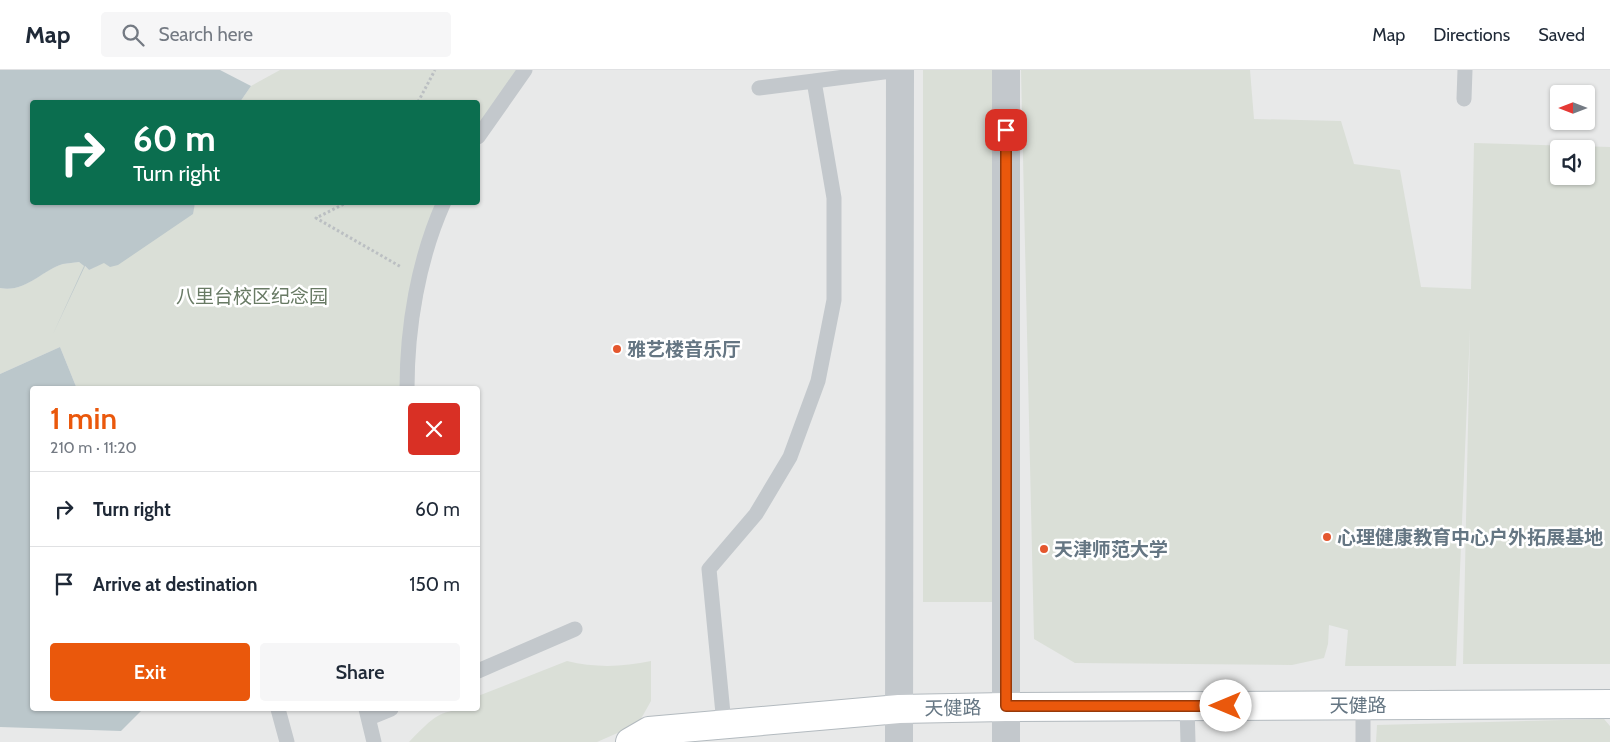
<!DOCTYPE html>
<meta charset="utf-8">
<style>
body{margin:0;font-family:Cabin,"Noto Sans SC",sans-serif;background:#f6f6f7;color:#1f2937;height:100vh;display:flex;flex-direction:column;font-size:19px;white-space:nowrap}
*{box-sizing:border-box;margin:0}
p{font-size:16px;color:#747a83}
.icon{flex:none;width:28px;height:28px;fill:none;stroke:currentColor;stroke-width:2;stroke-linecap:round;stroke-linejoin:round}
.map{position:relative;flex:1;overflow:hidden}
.panel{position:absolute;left:30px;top:316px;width:450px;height:325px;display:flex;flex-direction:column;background:#fff;border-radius:5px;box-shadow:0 1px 4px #0004}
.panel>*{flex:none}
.banner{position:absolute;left:30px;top:30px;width:450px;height:105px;border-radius:5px;box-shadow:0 1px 4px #0004;background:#0b6e4f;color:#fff;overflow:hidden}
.needle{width:32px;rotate:270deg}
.fabs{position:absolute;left:1550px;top:15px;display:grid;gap:10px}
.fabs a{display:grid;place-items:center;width:45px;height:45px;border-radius:5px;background:#fff;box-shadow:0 1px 4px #0004;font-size:25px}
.pin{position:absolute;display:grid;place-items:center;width:42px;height:42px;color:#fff;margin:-21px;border-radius:10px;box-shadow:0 2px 8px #0006}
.me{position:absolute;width:55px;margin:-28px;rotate:270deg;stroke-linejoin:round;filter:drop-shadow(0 0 4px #0008)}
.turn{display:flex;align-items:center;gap:18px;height:105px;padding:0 20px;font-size:22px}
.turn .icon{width:65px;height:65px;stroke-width:2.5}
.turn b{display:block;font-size:35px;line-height:42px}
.round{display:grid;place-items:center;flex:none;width:52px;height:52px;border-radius:5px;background:#f6f6f7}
.summary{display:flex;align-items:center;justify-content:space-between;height:85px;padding:0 20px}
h1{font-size:30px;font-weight:600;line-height:38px;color:#ea580c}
.action{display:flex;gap:10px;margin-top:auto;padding:10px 20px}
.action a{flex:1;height:58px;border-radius:5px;background:#ea580c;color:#fff;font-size:20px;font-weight:600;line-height:58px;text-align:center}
.action a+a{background:#f6f6f7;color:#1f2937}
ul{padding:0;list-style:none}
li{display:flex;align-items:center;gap:15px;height:75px;padding:0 20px;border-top:1px solid #e0e1e3}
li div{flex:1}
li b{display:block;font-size:19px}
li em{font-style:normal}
header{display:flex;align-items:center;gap:30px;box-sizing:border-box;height:70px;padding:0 25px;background:#fff;border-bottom:1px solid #e0e1e3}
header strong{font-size:24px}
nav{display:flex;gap:28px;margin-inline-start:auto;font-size:18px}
.search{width:350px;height:45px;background:#f6f6f7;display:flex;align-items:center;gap:12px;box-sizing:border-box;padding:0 18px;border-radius:5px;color:#747a83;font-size:19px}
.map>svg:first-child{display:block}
.built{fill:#e8e9e9;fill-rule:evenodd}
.green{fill:#dadfd7;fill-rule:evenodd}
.water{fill:#bbc7cb}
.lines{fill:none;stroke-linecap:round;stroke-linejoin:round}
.secondary-casing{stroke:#b3babf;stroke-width:30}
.path{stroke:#bbbfc2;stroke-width:3;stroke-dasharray:2.5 2.5;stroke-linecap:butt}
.lane{stroke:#c3c8cc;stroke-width:15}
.street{stroke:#c3c8cc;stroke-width:28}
.secondary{stroke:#fff;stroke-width:28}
.route-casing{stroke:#983908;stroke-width:12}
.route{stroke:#ea580c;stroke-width:9}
.poi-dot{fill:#e4572e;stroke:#fff;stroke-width:2}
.labels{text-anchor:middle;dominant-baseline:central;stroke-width:5;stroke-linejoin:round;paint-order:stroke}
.park-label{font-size:19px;fill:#687a64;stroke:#fff}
.poi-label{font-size:19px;font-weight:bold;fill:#657683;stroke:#fff;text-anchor:start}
.street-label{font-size:19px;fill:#657683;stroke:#fff}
</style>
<header>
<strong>Map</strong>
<div class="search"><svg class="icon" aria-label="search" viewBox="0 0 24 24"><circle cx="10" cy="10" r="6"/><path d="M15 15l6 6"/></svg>Search here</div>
<nav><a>Map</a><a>Directions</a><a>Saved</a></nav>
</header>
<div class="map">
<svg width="1610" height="672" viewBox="0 0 1610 672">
<rect width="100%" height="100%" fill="#fafaf8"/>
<path class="built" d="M 0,0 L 1610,0 L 1610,672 L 0,672 ZM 1559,24 L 1586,24 L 1586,51 L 1559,51 ZM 32,32 L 478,32 L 478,132 L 32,132 ZM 1559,79 L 1586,79 L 1586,106 L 1559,106 ZM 32,319 L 478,319 L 478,639 L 32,639 Z"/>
<path class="green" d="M 280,0 L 525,0 L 478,67 L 478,32 L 240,32 L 251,16 Z
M 923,0 L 996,0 L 996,532 L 923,532 Z
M 1021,0 L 1250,0 L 1254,49 L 1341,51 L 1354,94 L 1400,100 L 1421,217 L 1471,219 L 1474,73 L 1610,77 L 1610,594 L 1463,594 L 1470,260 L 1456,596 L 1345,596 L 1348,560 L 1329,555 L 1328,574 L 1324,588 L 1292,595 L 1075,593 L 1034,569 ZM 1559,79 L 1586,79 L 1586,106 L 1559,106 Z
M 195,133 L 444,133 L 435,153 L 407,319 L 77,319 L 60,277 L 0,304 L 0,218 C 25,223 40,201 63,194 C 68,193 74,193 79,192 L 89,200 L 192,144 Z
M 567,591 C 595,598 623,597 651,591 L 651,631 L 638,654 L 597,672 L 409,672 C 435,646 438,639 478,639 L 478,626 Z
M 1604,649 L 1610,656 L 1610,672 L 1376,672 L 1377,655 Z"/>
<path class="water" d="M 0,0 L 220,0 L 251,16 L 240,32 L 32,32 L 32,132 L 195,133 L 193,144 L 118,195 L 110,197 L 104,193 L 89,200 L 85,196 L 53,264 L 84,196 L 79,192 C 74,193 68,193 63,194 C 41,201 25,223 0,218 Z
M 60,277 L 77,319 L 32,319 L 32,639 L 143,639 L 121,661 L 0,657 L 0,304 Z"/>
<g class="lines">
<defs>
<path id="secondary" d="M 630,672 L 649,661 L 899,639 L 1006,637 L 1610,634"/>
</defs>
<use href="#secondary" class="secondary-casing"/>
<path class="path" d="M 418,32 L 435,0
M 348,132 L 316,148 L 401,197"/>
<path class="lane" d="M 759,18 L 814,11
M 1464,29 L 1465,0
M 478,67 L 525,0
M 407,319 C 407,257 418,190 444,132
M 478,601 L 575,559
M 1187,636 L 1188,672
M 278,639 L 287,672
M 366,639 L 374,672
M 369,648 L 391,639
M 724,654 L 709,499 L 756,444 L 790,387 L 818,311 L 834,230 L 834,128 L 814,11 L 899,0
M 1363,672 L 1363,635"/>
<path class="street" d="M 1006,0 L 1006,672
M 899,672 L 900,0"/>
<use href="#secondary" class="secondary"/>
</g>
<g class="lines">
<defs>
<path id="route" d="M 1006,60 L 1006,636 L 1226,636"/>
</defs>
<use href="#route" class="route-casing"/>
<use href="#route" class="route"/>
</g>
<g class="poi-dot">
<circle cx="617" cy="279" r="5"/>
<circle cx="1327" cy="467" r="5"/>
<circle cx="1044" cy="479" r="5"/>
</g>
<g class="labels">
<g class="park-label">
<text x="252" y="226">八里台校区纪念园</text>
</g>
<g class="poi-label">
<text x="627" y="279">雅艺楼音乐厅</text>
<text x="1337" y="467">心理健康教育中心户外拓展基地</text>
<text x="1054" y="479">天津师范大学</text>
</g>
<g class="street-label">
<text x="1358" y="635">天健路</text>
<text transform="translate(953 638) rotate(-1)">天健路</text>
</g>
</g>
</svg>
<div class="fabs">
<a><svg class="needle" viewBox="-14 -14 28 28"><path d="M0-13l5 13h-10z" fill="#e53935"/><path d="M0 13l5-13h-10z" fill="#747a83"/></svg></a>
<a><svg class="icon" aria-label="sound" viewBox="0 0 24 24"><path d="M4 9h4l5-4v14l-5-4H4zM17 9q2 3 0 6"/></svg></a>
</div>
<div class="pin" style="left:1006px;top:60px;background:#d93025"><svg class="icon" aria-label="arrive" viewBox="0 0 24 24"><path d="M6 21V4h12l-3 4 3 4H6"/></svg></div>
<svg class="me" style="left:1226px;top:636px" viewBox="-20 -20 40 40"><circle r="19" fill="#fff"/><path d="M0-13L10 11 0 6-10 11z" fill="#ea580c"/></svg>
<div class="banner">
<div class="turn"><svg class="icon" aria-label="right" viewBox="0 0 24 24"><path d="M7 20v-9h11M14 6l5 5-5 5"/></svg><div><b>60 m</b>Turn right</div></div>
</div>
<section class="panel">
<div class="summary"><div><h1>1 min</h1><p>210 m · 11:20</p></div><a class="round" style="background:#d93025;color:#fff"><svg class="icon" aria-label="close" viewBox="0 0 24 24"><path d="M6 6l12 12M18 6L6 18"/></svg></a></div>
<ul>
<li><svg class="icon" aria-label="right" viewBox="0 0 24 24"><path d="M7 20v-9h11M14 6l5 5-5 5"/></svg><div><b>Turn right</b></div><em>60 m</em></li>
<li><svg class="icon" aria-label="arrive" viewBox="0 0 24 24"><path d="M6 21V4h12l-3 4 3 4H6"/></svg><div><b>Arrive at destination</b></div><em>150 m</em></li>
</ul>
<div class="action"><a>Exit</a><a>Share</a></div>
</section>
</div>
